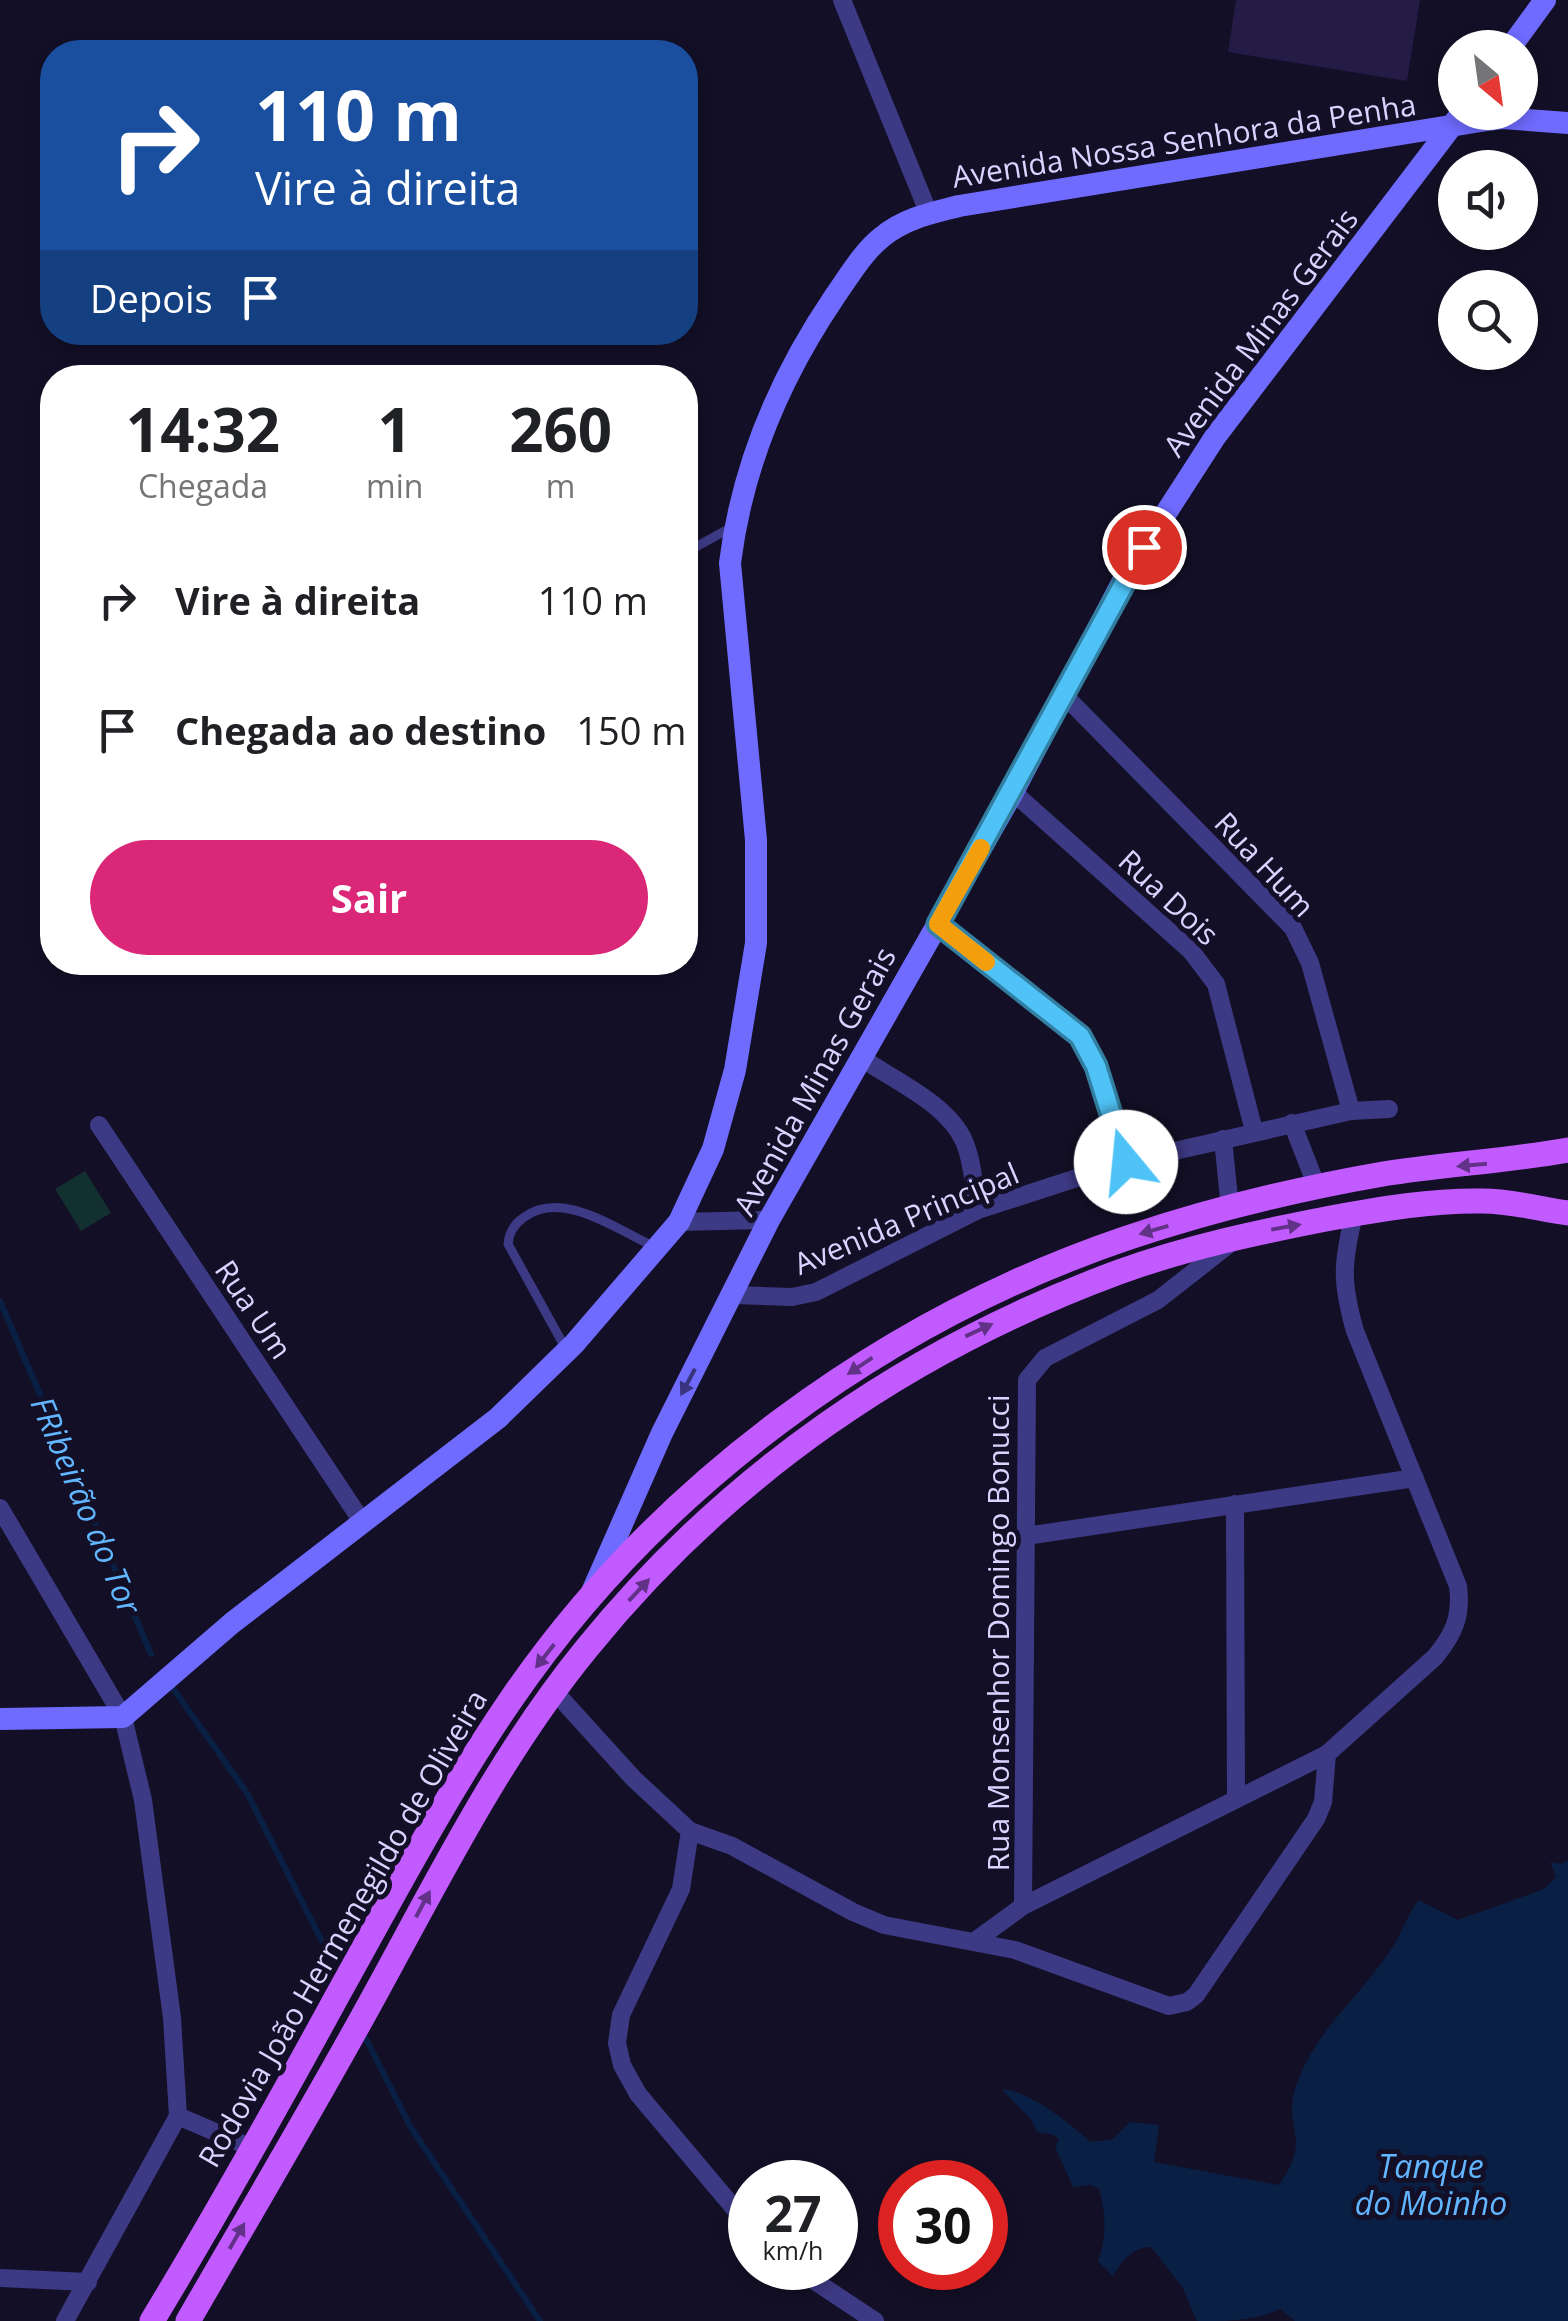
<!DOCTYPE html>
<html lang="pt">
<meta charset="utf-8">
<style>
body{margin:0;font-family:"Open Sans",sans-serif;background:#f2f2f2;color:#202124;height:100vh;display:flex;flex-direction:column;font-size:38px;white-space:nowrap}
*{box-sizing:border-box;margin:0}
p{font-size:32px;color:#757577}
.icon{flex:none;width:55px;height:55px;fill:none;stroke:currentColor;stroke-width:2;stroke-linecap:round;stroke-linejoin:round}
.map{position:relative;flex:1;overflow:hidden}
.side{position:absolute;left:40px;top:365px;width:658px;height:610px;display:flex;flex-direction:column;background:#fff;border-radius:40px;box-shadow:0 5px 15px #0003}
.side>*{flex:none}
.top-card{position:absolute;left:40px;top:40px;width:658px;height:305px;border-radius:40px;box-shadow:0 5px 15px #0003;background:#1a4fa0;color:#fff;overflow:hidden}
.needle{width:65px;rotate:151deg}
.controls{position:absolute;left:1438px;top:30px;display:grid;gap:20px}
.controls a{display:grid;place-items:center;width:100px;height:100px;border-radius:50%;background:#fff;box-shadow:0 5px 15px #0003;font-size:50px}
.speed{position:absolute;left:728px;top:2160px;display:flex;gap:20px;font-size:50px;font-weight:700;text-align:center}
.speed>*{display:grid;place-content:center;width:130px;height:130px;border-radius:50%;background:#fff;box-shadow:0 5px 15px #0003;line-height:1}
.speed small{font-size:25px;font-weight:400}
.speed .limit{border:15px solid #d22;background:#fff;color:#111}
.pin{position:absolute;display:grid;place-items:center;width:85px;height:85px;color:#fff;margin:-42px;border:5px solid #fff;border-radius:50%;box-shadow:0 2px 10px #0007}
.me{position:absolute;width:110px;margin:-55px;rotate:343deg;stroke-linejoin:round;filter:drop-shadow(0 0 8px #0008)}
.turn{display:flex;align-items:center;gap:35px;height:210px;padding:0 50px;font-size:45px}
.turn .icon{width:130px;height:130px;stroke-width:2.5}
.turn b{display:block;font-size:70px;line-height:85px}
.then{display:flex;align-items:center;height:95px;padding:0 50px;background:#0003;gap:20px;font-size:38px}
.eta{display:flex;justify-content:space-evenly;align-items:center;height:170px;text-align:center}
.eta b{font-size:60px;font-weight:700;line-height:70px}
.cta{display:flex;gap:20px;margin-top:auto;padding:20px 50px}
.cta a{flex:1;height:115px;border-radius:60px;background:#db2777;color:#fff;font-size:40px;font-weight:700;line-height:115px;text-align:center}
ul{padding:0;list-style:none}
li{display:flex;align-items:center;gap:30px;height:130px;padding:0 50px}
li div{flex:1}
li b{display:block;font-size:38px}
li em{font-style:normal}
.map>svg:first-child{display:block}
.green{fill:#12302f}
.water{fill:#0a1f44}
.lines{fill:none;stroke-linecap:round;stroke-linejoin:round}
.stream{stroke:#0a1f44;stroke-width:6}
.building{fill:#241b47}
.lane{stroke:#3d3a85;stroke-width:9}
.street{stroke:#3d3a85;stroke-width:18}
.secondary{stroke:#6f6bff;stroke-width:22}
.primary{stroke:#c25bff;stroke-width:25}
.oneway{fill:#623188}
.oneway2{fill:#38347d}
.route-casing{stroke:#337fa1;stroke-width:25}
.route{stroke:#4fc3f7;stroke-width:18}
.slow{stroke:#f59e0b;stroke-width:18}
.labels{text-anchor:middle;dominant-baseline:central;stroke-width:10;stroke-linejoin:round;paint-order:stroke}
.street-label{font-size:30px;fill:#d9d4ff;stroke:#130f26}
.water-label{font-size:32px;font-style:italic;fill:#62b6ff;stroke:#130f26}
</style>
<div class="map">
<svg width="1568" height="2321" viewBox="0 0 1568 2321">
<rect width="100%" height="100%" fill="#130f26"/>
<path class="green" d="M 85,1171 L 111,1213 L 81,1231 L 55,1189 Z"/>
<path class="water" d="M 1568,1860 L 1568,2321 L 1295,2321 L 1280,2309 C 1258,2321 1223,2321 1197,2321 L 1182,2287 L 1151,2247 C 1133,2247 1121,2262 1113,2276 L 1098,2261 C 1107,2238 1106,2213 1099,2189 L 1091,2185 L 1073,2187 L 1055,2147 L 1059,2140 L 1054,2135 L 1037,2132 L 1031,2119 L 1002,2090 C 1024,2087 1074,2126 1090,2142 L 1113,2139 L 1130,2122 L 1159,2125 L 1154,2162 L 1279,2185 C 1313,2137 1283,2129 1295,2089 C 1313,2032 1361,1996 1392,1948 C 1402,1933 1407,1914 1419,1900 L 1458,1920 L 1544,1889 L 1556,1877 L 1550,1862 L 1562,1864 Z"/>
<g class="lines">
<path class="stream" d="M 0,1301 L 151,1654
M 172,1687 L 247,1793 L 332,1961
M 364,2035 L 410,2126 L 540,2321"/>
</g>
<path class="building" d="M 1236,0 L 1420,0 L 1407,81 L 1228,52 Z"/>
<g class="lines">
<path class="lane" d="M 685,553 L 732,527
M 567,1351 L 508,1244 C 509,1233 513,1225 523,1218 C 562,1188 617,1230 655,1247"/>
<path class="street" d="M 842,0 L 929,214
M 1065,696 L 1293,928 L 1310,963 L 1351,1111
M 1013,792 L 1191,951 L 1216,984 L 1254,1131
M 937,924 L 1079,1036 L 1097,1066 L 1126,1162
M 860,1057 C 893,1080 947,1103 964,1141 C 973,1162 974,1188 978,1210
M 1292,1123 L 1317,1187
M 99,1125 L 363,1523
M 1223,1139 L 1230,1208
M 679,1222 L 769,1220
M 734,1295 L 792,1297 L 816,1292 L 978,1210 L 1126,1162 L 1351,1111 L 1389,1109
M 1235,1504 L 1236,1799
M 0,1508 L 123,1717 L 143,1800 L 172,2018 L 178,2116 L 65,2321
M 1026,1536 L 1415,1478
M 555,1692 L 634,1779 L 690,1831 L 732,1846 L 853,1912 L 884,1925 L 1015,1950 L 1169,2006 L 1187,2002 L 1196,1995 L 1316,1819 L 1323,1802 L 1327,1754
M 690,1831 L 681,1889 L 621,2015 L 617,2043 L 622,2065 L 638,2094 L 750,2227
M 1023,1906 L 1027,1380 L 1045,1358 L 1158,1300 L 1232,1242
M 975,1941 L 1023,1906 L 1327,1754 L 1435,1657 C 1454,1634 1462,1616 1458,1586 L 1355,1331 C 1341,1281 1342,1265 1354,1214
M 178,2116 L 252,2148
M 795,2268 L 875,2321
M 0,2278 L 88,2282"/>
<path class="secondary" d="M 1510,48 L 1545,0
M 592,1592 L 662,1433 L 769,1220 L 1013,792 L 1126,575 L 1215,437 L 1457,119
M 0,1719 L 123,1717 L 232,1623 L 498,1418 L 574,1344 L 679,1222 L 713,1149 L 735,1070 L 756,943 L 756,840 L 730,563 C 742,466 780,377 835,296 C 849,276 863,252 882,237 C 905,218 932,213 959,206 L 1481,121 L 1502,118 L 1568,123"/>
<path class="primary" d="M 152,2321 C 218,2212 280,2101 341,1989 C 395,1892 447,1793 510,1701 C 656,1487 882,1321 1127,1238 C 1210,1210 1297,1189 1383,1174 C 1445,1164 1507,1161 1568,1150
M 188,2321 C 252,2210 317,2101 378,1989 C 442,1872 502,1752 587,1648 C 728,1474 910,1349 1119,1272 C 1188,1247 1259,1232 1331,1218 C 1381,1209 1432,1200 1483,1201 C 1511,1201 1540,1209 1568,1213"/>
</g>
<defs><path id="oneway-solid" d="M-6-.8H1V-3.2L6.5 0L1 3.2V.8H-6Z" transform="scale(2.5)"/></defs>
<g class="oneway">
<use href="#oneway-solid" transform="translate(1472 1165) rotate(175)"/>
<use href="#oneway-solid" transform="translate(1286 1227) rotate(-10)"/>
<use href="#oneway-solid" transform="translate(1154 1230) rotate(164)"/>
<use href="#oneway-solid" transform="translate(979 1330) rotate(-25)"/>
<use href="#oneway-solid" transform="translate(860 1366) rotate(146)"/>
<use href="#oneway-solid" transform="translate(639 1590) rotate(-47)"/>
<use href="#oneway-solid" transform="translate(545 1656) rotate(128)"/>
<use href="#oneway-solid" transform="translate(423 1904) rotate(-62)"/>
<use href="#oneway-solid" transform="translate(237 2236) rotate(-60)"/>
</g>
<use class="oneway2" href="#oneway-solid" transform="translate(688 1382) rotate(118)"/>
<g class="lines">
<defs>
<path id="route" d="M 1126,1162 L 1096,1066 L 1080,1036 L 938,924 L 1144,547"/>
</defs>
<use href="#route" class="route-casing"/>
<use href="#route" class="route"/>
<path class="slow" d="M 981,848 L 938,924 L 986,962"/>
</g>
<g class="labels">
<g class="street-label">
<text transform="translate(1184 140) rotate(-9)">Avenida Nossa Senhora da Penha</text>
<text transform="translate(1260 332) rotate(-53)">Avenida Minas Gerais</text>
<text transform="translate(1265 864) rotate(47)">Rua Hum</text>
<text transform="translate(1169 897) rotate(43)">Rua Dois</text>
<text transform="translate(814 1081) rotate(-61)">Avenida Minas Gerais</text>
<text transform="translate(906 1218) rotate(-23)">Avenida Principal</text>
<text transform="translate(254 1309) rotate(56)">Rua Um</text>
<text transform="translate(997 1633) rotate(-90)">Rua Monsenhor Domingo Bonucci</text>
<text transform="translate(342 1928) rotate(-60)">Rodovia João Hermenegildo de Oliveira</text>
</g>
<g class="water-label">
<text transform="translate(87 1505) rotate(67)">FRibeirão do Tor</text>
<text x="1431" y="2165">Tanque<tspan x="1431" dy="37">do Moinho</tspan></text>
</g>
</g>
</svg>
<div class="controls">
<a><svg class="needle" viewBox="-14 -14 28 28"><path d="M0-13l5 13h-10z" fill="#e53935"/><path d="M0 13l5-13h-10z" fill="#757577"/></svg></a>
<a><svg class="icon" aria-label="sound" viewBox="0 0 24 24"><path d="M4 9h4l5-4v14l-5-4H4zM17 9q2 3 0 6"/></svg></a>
<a><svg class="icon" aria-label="search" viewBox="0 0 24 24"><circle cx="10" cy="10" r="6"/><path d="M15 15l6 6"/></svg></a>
</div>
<div class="speed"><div>27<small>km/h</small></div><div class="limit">30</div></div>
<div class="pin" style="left:1144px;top:547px;background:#d93025"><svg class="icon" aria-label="arrive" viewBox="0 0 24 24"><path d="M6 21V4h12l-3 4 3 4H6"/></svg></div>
<svg class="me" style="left:1126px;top:1162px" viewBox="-20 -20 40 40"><circle r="19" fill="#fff"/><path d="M0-13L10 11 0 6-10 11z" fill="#4fc3f7"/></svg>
<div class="top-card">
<div class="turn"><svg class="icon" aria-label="right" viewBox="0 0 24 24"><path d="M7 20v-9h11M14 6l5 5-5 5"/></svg><div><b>110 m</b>Vire à direita</div></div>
<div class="then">Depois<svg class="icon" aria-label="arrive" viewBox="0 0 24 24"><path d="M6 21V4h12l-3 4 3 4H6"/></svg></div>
</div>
<section class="side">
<div class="eta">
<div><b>14:32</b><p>Chegada</p></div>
<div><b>1</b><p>min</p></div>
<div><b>260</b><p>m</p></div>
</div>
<ul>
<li><svg class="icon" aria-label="right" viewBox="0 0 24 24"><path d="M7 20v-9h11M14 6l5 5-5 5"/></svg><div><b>Vire à direita</b></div><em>110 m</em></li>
<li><svg class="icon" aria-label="arrive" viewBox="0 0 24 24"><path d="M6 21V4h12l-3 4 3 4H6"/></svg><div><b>Chegada ao destino</b></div><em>150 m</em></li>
</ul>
<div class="cta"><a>Sair</a></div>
</section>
</div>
